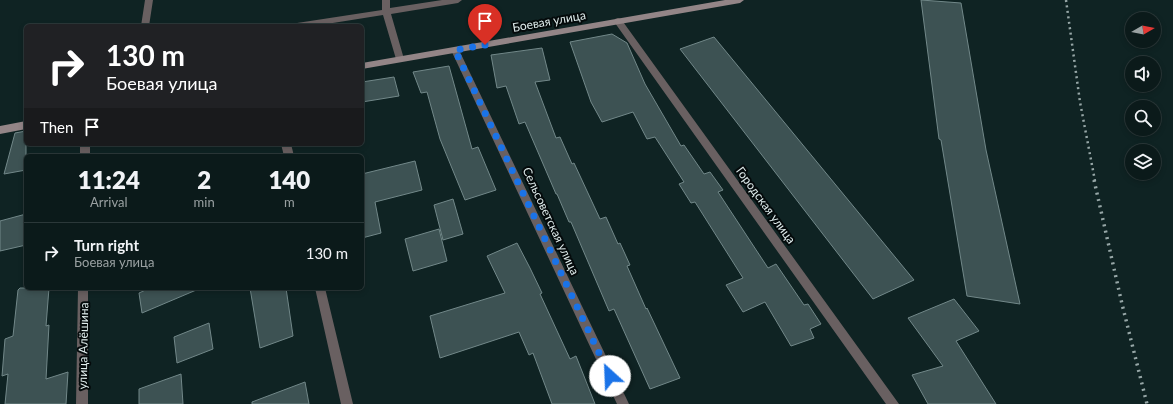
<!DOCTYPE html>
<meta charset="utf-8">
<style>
body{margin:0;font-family:Lato,sans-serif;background:#142323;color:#f1f3f6;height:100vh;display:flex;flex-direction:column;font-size:15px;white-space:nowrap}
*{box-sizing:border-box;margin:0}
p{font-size:13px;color:#9aa1a2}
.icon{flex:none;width:22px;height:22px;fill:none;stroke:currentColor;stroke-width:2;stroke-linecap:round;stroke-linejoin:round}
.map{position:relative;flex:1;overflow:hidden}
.panel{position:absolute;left:24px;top:154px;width:340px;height:136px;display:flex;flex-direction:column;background:#0b1a1a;border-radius:6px;box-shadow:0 2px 6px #0003,0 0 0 1px #2b3839}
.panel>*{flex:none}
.hud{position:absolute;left:24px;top:24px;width:340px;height:122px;border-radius:6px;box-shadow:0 2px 6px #0003,0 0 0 1px #2b3839;background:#202124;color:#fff;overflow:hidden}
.needle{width:26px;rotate:81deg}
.buttons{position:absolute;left:1125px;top:12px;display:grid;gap:8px}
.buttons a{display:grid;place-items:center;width:36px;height:36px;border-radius:50%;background:#0b1a1a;box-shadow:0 2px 6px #0003,0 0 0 1px #2b3839;font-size:20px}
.pin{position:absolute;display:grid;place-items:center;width:34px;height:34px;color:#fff;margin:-41px -17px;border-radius:50% 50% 50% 0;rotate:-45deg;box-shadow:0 0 4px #0007}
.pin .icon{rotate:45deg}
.me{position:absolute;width:44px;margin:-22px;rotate:335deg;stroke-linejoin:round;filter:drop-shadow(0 0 3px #0008)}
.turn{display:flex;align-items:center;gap:14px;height:84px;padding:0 16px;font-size:18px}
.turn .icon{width:52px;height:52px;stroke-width:2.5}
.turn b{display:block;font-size:28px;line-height:34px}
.then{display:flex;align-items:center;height:38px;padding:0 16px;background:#0003;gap:8px;font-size:15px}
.eta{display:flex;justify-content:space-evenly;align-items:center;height:68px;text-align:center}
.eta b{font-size:24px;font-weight:800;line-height:28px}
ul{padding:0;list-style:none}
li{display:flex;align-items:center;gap:12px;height:60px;padding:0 16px;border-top:1px solid #2b3839}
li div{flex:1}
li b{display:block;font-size:15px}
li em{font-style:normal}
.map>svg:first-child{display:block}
.building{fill:#3d5253;stroke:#728889}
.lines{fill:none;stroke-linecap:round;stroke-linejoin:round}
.service{fill:#696061;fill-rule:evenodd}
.minor{fill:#696061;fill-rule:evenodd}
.secondary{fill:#938587;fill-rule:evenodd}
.rail-far1{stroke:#97a7a7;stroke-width:2.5;stroke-dasharray:2 3.5;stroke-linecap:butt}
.rail{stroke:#97a7a7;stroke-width:3.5;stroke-dasharray:2 4.5;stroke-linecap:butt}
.route{stroke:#1a73e8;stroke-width:7;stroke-dasharray:0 12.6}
.labels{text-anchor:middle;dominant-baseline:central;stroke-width:4;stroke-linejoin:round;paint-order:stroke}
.street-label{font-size:12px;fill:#e0eded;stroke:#040a0b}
</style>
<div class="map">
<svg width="1173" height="404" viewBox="0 0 1173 404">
<rect width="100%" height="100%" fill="#0f2323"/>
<path class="building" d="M 921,0 L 961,3 L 986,150 L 1020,304 L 967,296 L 941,140 L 939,139 Z
M 612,34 L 627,43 L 645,84 L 681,146 L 684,145 L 704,174 L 710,172 L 723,190 L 718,192 L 768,268 L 776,264 L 804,305 L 808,304 L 821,324 L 810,329 L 814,338 L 791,346 L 765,302 L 743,312 L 726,285 L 743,278 L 695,202 L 691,203 L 679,184 L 684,182 L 655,137 L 647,139 L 633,112 L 602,122 L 591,102 L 570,42 Z
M 714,37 L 914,280 L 873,299 L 680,49 Z
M 542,48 L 550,80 L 535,82 L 556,138 L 560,137 L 572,164 L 574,163 L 600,219 L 606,217 L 618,244 L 620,243 L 630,265 L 627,266 L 646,309 L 647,308 L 680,378 L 650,389 L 614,309 L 609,311 L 571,222 L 569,222 L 557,194 L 556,194 L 525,122 L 519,124 L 506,86 L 497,88 L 491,55 Z
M 449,66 L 472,149 L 478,147 L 496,190 L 465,200 L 440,139 L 427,92 L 421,93 L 413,72 Z
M 394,77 L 399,96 L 362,102 L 362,82 Z
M 26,131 L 26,170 L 4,174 L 15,133 Z
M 415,161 L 422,190 L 375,202 L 381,233 L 362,238 L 362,174 Z
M 453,199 L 463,234 L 443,240 L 434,205 Z
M 26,214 L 26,245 L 0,251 L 0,221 Z
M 439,229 L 447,261 L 413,271 L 405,239 Z
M 517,243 L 530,268 L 542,293 L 540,294 L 570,359 L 576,356 L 595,404 L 552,404 L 533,353 L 529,355 L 519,332 L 440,358 L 430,316 L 505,293 L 487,256 Z
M 20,288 L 49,288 L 46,326 L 49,325 L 46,379 L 68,372 L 66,404 L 5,404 L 8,374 L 2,376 L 5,339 L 13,336 L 18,290 Z
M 150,288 L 201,288 L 142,313 L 139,293 Z
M 250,288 L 286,288 L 293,336 L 260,348 Z
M 954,299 L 979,331 L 956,341 L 996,404 L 928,404 L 912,375 L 943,366 L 908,318 Z
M 209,323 L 213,349 L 177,363 L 174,337 Z
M 181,374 L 183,404 L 139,404 L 139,389 Z
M 305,382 L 309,404 L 252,404 L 252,402 Z"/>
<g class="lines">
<path class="service" d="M 145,0 L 153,0 L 149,26 L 141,26 Z
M 382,0 L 390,0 L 390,8 L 442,0 L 462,0 L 458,3 L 391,14 L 404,59 L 400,62 L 396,59 L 383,15 L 314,26 L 293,26 L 297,23 L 382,10 Z"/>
<path class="minor" d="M 618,18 L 621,19 L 899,404 L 886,404 L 615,23 L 615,19 Z
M 455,47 L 459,50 L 629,404 L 617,404 L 451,50 Z
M 80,144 L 90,144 L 90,156 L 80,156 Z
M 281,144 L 291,144 L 294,156 L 284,156 Z
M 78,288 L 88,288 L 88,404 L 76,404 Z
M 315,288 L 325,288 L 353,404 L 341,404 Z"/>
<path class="secondary" d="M 725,0 L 744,0 L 740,3 L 362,69 L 362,63 Z
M 26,121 L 26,129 L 0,134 L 0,126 Z"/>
<path class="rail-far1" d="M 1066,0 L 1080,102 L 1095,181"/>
<path class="rail" d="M 1094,180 L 1122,304 L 1147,404"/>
</g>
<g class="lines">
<path class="route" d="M 485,45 L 455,50 L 610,376"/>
</g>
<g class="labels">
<g class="street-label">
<text transform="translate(549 21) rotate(-10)">Боевая улица</text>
<text transform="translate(766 205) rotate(54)">Городская улица</text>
<text transform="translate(551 221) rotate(65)">Сельсоветская улица</text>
<text transform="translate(83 346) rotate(-89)">улица Алёшина</text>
</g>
</g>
</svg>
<div class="buttons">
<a><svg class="needle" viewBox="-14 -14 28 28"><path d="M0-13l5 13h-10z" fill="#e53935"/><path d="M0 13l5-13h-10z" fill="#9aa1a2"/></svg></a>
<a><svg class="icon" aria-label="sound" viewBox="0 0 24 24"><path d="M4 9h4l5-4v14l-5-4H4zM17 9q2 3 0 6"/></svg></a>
<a><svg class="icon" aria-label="search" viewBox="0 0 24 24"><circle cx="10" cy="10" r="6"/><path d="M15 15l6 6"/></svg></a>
<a><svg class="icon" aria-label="layers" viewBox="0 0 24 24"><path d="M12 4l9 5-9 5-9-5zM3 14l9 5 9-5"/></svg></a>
</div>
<div class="pin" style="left:485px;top:45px;background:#d93025"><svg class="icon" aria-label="arrive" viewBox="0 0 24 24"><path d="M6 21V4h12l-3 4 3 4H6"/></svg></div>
<svg class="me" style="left:610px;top:376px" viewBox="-20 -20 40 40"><circle r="19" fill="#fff"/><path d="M0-13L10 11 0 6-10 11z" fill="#1a73e8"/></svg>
<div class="hud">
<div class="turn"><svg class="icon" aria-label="right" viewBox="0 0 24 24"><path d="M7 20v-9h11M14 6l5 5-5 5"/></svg><div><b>130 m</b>Боевая улица</div></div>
<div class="then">Then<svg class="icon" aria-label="arrive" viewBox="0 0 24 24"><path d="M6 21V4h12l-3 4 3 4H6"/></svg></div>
</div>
<section class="panel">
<div class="eta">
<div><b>11:24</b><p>Arrival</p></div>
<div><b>2</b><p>min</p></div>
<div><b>140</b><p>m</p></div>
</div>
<ul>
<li><svg class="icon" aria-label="right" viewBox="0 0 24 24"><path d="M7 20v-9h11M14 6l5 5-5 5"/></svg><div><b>Turn right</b><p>Боевая улица</p></div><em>130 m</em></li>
</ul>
</section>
</div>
